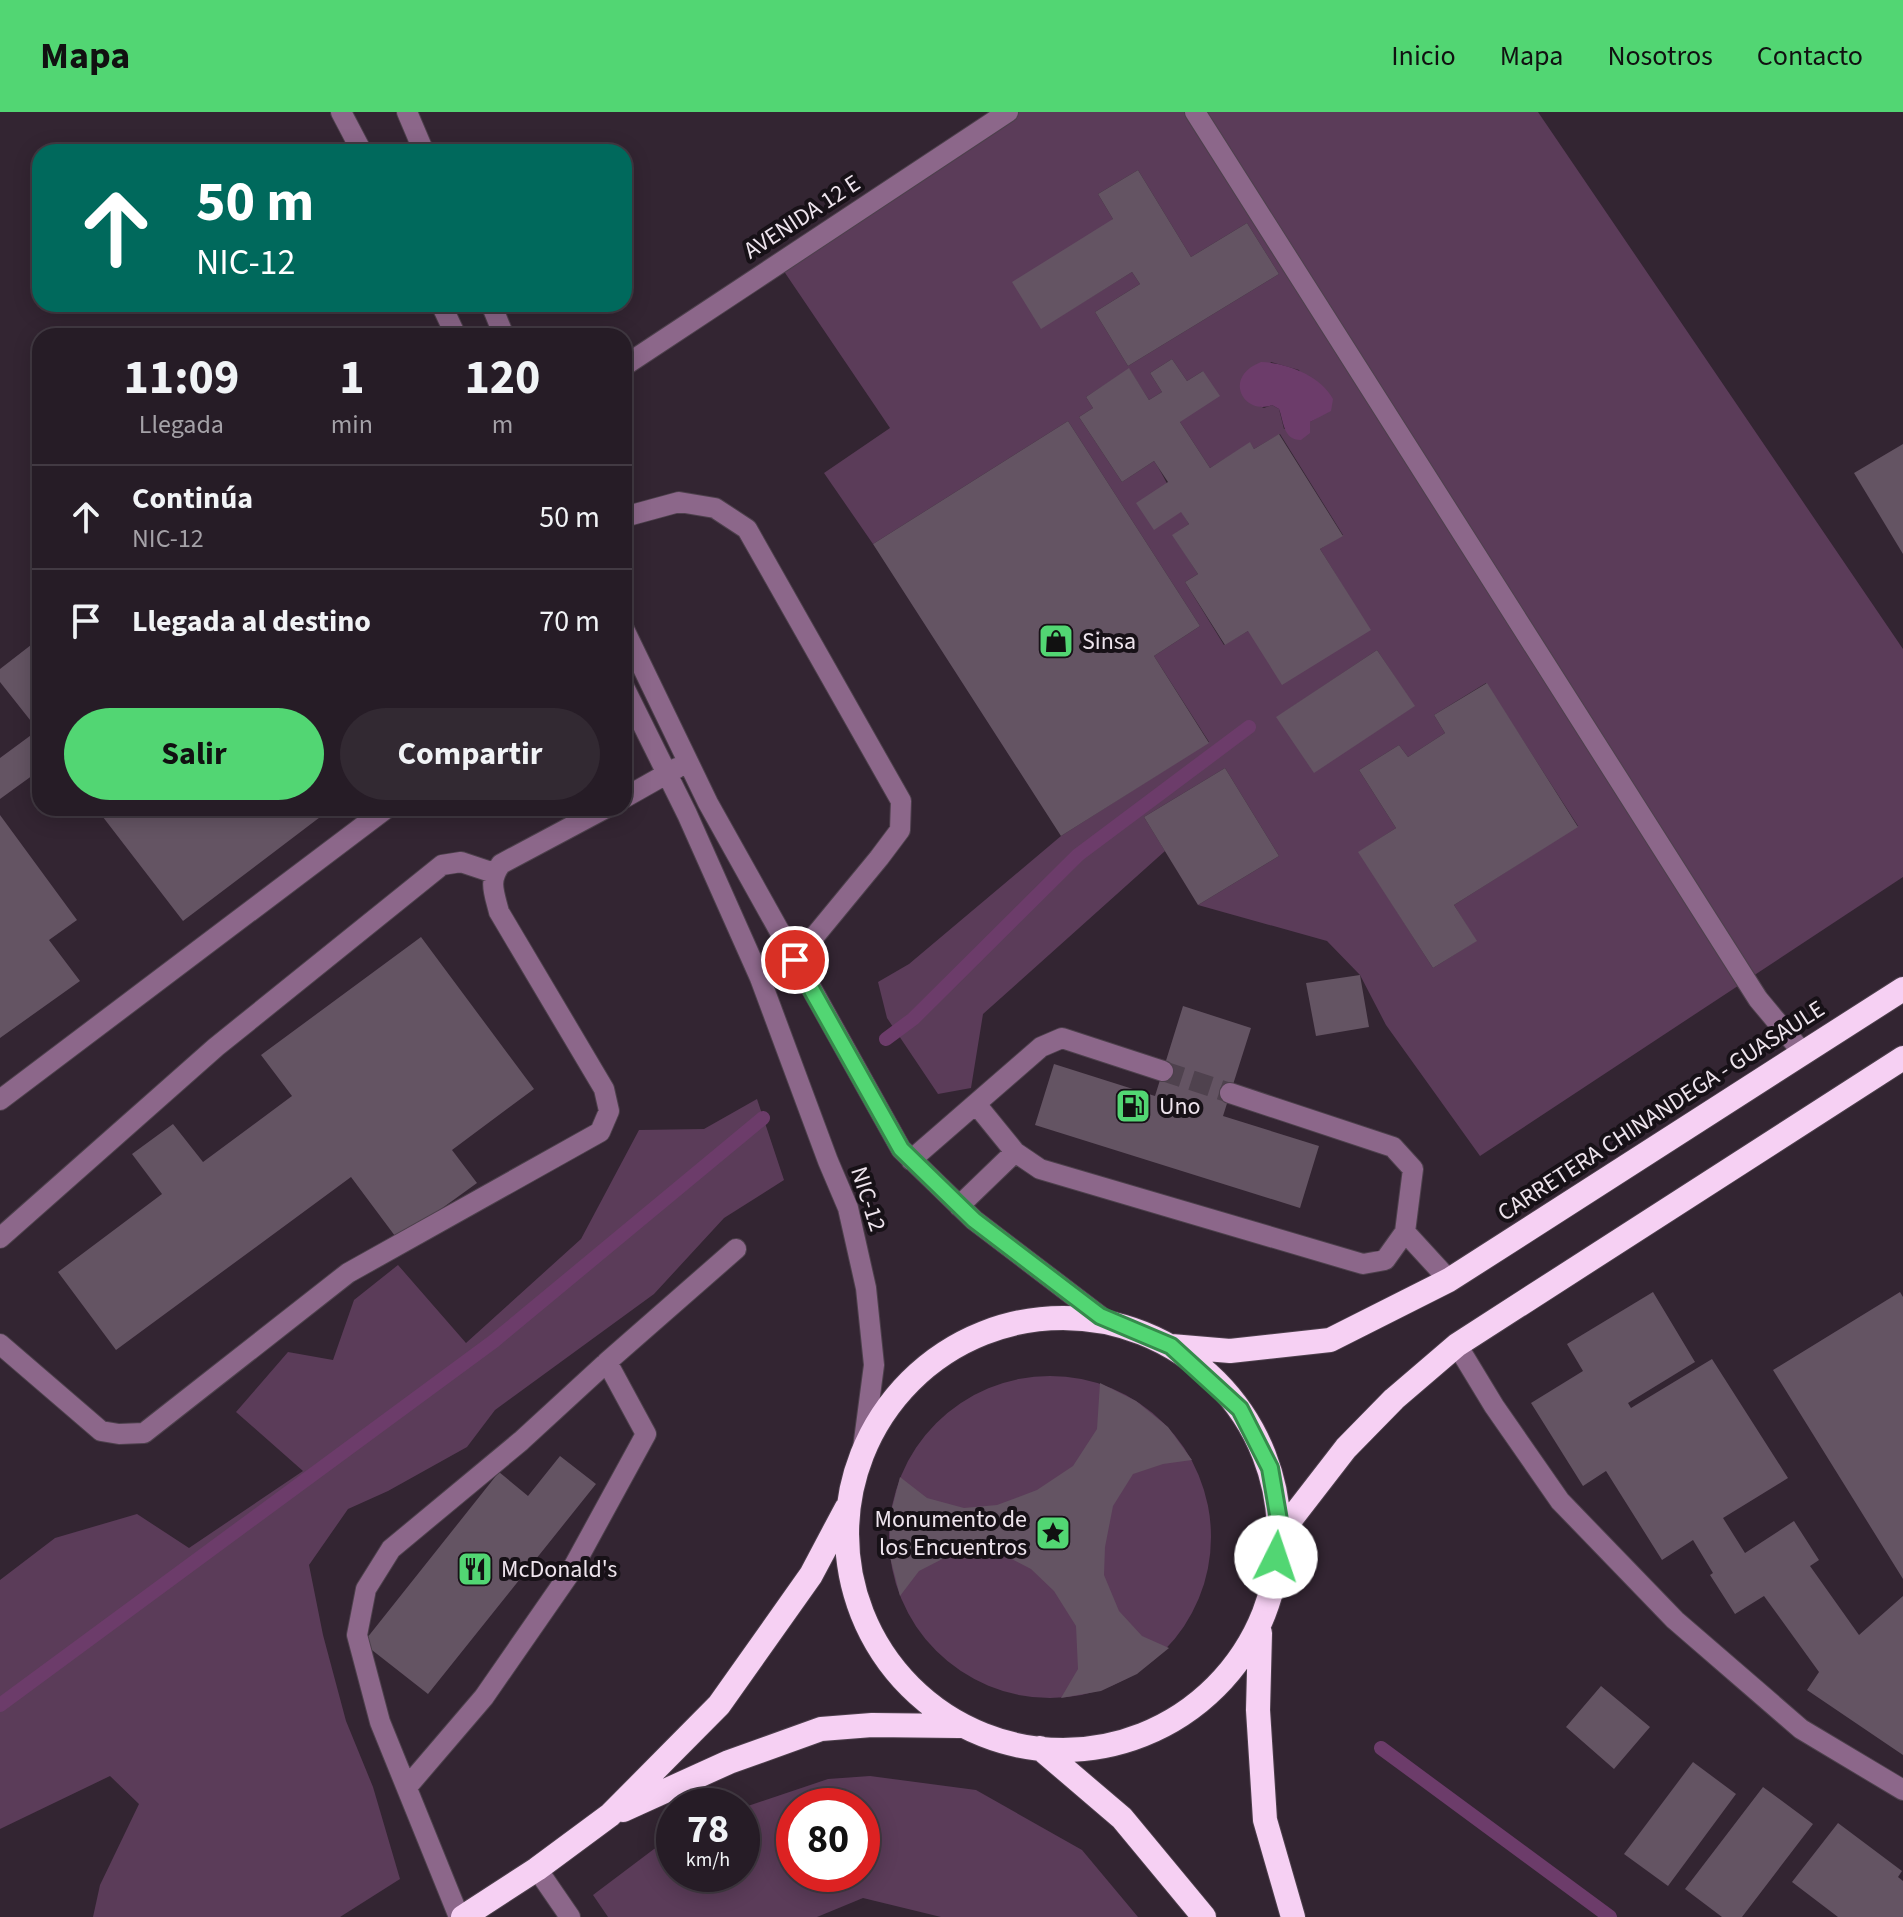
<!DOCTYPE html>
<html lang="es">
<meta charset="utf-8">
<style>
body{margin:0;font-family:"Source Sans 3",sans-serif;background:#322932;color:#f1f3f6;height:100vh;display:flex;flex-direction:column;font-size:30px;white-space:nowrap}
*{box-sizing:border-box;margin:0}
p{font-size:26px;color:#a4a1a7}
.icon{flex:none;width:44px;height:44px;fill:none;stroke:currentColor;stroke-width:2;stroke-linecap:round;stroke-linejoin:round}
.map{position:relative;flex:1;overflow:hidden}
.side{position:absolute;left:32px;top:216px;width:600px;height:488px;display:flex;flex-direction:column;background:#261c26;border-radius:24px;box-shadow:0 4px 20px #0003,0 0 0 2px #423a43}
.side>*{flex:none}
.top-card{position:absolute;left:32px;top:32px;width:600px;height:168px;border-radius:24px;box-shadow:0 4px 20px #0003,0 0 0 2px #423a43;background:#00695c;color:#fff;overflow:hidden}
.speed{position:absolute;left:656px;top:1676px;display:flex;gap:16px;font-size:40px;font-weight:700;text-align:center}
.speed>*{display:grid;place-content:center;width:104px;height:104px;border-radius:50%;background:#261c26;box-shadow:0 4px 20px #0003,0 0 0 2px #423a43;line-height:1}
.speed small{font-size:20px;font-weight:400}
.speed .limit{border:12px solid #d22;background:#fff;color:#111}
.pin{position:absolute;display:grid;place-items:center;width:68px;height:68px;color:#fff;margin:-34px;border:4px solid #fff;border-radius:50%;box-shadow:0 2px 8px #0007}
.me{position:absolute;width:88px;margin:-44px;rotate:4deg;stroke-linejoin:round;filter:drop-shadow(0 0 6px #0008)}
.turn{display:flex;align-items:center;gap:28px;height:168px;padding:0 32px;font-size:36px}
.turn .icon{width:104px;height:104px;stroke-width:2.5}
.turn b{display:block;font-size:56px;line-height:68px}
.eta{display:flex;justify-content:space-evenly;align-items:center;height:136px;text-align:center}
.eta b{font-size:48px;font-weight:700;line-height:56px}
.primary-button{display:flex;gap:16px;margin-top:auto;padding:16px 32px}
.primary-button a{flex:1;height:92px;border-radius:48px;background:#52d673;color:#111;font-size:32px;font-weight:700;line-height:92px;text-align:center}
.primary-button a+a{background:#322932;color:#f1f3f6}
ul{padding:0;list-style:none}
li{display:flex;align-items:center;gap:24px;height:104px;padding:0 32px;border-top:2px solid #423a43}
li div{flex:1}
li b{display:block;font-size:30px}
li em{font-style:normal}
header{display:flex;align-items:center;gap:48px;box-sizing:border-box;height:112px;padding:0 40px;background:#52d673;color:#111}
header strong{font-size:38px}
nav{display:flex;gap:44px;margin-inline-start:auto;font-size:28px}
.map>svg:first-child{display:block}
.green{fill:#5b3c59;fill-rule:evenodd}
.water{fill:#6c3c6a}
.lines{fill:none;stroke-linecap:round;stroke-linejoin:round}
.stream{stroke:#6c3c6a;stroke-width:14}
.building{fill:#645463}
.minor-tunnel{stroke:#4f424e;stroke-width:20;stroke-dasharray:20 10;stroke-linecap:butt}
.minor-casing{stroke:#4d404c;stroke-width:22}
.highway-casing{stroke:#4d404c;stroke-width:26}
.minor{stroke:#8c678a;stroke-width:20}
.highway{stroke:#f6d0f3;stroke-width:24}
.route-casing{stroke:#358b4b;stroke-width:20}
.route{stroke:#52d673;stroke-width:14}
.labels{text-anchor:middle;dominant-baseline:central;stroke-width:8;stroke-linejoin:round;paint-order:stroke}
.street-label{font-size:24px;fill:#eee4ed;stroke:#171117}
.poi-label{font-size:24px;fill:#eee4ed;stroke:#171117;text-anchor:start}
</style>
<header>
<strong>Mapa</strong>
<nav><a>Inicio</a><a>Mapa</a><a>Nosotros</a><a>Contacto</a></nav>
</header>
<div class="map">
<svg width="1903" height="1805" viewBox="0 0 1903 1805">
<rect width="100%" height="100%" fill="#332532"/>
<path class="green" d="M 1002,0 L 1538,0 L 1903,537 L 1903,765 L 1480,1044 L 1386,913 L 1360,863 L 1327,829 L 1198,793 L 1279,744 L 1225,656 L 1144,705 L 1165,739 L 983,902 L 971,976 L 938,982 L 887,906 L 878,870 L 909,852 L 1061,724 L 1209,630 L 1154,544 L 1200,514 L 1068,309 L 873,432 L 824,361 L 890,316 L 775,146 ZM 1138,58 L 1191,145 L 1247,111 L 1279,162 L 1128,254 L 1095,200 L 1140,172 L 1132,160 L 1041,216 L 1113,107 L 1098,82 ZM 1172,247 L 1187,269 L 1203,259 L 1180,310 L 1210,356 L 1250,331 L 1254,337 L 1280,322 L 1343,423 L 1320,437 L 1370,518 L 1248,519 L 1224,533 L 1185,470 L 1198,462 L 1173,423 L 1189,412 C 1176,392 1168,370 1154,349 L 1122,370 L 1079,305 L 1093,296 L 1086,285 L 1129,257 L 1149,288 L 1162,280 L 1150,261 ZM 1271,250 L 1299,258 L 1318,305 L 1310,310 L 1309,315 L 1284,317 L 1279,297 L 1272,293 L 1264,296 L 1246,288 ZM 1377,538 L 1414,594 L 1314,660 L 1277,605 ZM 1486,571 L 1578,714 L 1454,793 L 1476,829 L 1433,856 L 1359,740 L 1396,716 L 1359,658 L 1399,633 L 1408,645 L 1445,621 L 1434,603 Z
M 757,987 L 784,1068 L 724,1106 L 654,1182 L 495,1298 L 467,1335 L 388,1379 L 348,1397 L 309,1453 L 323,1523 L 346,1609 L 373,1675 L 400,1767 L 340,1805 L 93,1805 L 100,1773 L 139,1692 L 110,1664 L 0,1717 L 0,1468 L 55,1426 L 137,1402 L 189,1436 L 303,1359 L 236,1300 L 288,1240 L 333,1248 L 354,1188 L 398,1153 L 466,1231 L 581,1127 L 639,1018 L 704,1017 Z
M889 1425a161 161 0 1 1 322 0a161 161 0 1 1-322 0Z
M 870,1664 L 976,1678 L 1082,1738 L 1138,1805 L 941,1805 L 863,1786 L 817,1805 L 608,1805 L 593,1783 L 654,1737 L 674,1728 L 674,1762 L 742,1762 L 742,1696 L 828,1667 ZM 794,1694 L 862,1694 L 862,1762 L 794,1762 Z"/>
<path class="water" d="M 1261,250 C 1286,251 1320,263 1333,287 L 1331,299 L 1310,310 L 1310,321 L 1301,328 C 1283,328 1284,310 1279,297 L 1272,293 C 1245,304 1221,266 1261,250 Z"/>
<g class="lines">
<path class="stream" d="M 886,927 L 913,907 L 1078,743 L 1249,615
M 0,1593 L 494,1229 L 763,1006
M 1381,1636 L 1610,1805"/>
</g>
<path class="building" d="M 1138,58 L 1191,145 L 1247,111 L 1279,162 L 1128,254 L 1095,200 L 1140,172 L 1132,160 L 1041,217 L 1012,170 L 1113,107 L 1098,82 Z
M 1172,247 L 1187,269 L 1203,259 L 1220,284 L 1180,310 L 1210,356 L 1250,330 L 1254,337 L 1279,322 L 1343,424 L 1320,437 L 1371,518 L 1282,573 L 1248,519 L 1225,533 L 1185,470 L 1198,462 L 1172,423 L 1189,412 L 1181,400 L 1154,418 L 1136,391 L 1168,370 L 1154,349 L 1122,370 L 1079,305 L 1093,296 L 1086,285 L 1129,256 L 1149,288 L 1162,280 L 1150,261 Z
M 1068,309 L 1200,514 L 1154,544 L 1209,631 L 1061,724 L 873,432 Z
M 1903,332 L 1903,442 L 1854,361 Z
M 40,526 L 40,658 L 0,687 L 0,646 L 38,618 L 0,570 L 0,557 Z
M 1377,538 L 1415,594 L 1314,661 L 1276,605 Z
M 1487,571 L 1578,715 L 1454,793 L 1477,829 L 1433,856 L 1358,740 L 1396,716 L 1359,658 L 1399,633 L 1408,645 L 1445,621 L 1434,603 Z
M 1225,656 L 1279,744 L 1198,793 L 1144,705 Z
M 96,696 L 332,696 L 183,809 Z
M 0,703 L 77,808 L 49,828 L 80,869 L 0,926 Z
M 421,825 L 534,977 L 452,1038 L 477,1071 L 398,1128 L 351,1065 L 116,1238 L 58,1160 L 162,1082 L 132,1042 L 173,1012 L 203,1050 L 292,984 L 261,943 Z
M 1360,863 L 1369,915 L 1316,924 L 1306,871 Z
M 1183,894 L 1251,916 L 1223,1004 L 1319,1034 L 1300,1096 L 1035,1013 L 1054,952 L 1155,984 Z
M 1653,1180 L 1695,1250 L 1628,1291 L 1631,1296 L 1712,1247 L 1788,1366 L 1723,1406 L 1745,1441 L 1794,1409 L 1819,1448 L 1810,1454 L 1859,1523 L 1903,1484 L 1903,1643 L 1807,1578 L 1819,1560 L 1764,1484 L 1735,1502 L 1710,1463 L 1713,1461 L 1693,1428 L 1662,1448 L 1606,1359 L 1583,1374 L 1531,1291 L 1583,1259 L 1567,1232 Z
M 1900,1180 L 1903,1185 L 1903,1467 L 1773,1258 Z
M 1100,1271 L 1136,1289 L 1168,1315 L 1192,1348 L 1163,1352 L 1133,1362 L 1113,1394 L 1105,1435 L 1104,1463 L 1119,1499 L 1142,1524 L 1169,1536 L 1137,1562 L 1101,1579 L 1061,1586 L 1078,1557 L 1076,1514 L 1054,1479 L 1031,1457 L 1002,1442 L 956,1440 L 919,1459 L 900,1484 L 890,1445 L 890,1404 L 900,1365 L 927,1386 L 964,1396 L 997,1393 L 1037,1378 L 1073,1354 L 1097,1317 Z
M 560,1344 L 596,1372 L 428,1582 L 363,1531 L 499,1360 L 528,1384 Z
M 1601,1574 L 1650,1615 L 1614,1657 L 1566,1615 Z
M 1693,1650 L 1736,1682 L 1668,1774 L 1624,1742 Z
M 1763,1675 L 1813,1712 L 1742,1805 L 1722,1805 L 1685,1777 Z
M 1838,1711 L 1902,1759 L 1898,1765 L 1903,1769 L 1903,1805 L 1838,1805 L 1792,1770 Z"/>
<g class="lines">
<path class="minor-tunnel" d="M 1163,959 L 1230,981"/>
<defs>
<path id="minor" d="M 341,0 L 362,40
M 407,0 L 424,40
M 1195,0 L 1758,887 L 1803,941
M 441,192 L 456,224
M 491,192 L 504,224
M 624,254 L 1008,0
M 624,405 L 679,390 L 715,396 L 747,417 L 901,689 L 900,718 L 879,746 L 795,848 L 760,866
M 624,517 L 708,691 L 901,1037 L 974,1108 L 1100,1204
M 624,575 L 687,702 L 760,866 L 828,1049 L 848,1096 L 866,1176 L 874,1253 L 863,1336
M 624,686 L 677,656
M 0,988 L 387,696
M 976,992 L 1015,1040 L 1040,1057 L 1363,1152 L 1385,1148 L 1405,1120 L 1413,1057 L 1393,1035 L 1230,981
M 911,1048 L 1041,935 L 1062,926 L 1163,959
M 959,1094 L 1015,1040
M 1405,1120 L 1449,1168
M 0,1126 L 216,935 L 442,753 L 461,750 L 494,761
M 0,1232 L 101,1319 L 119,1322 L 144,1321 L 348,1161 L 600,1020 L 609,999 L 604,977 L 499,800 C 494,780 488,769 501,752 L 606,696
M 1457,1233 L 1494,1294 L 1560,1389 L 1675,1508 L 1801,1617 L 1903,1678
M 407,1675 L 484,1585 L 570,1461 L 646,1322 L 607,1250
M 537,1757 L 570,1805
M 459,1805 L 380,1610 L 357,1523 L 366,1477 L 391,1437 L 521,1329 L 607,1250 L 736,1137"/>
<path id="highway" d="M847 1422a216 216 0 1 1 432 0a216 216 0 1 1-432 0Z
M 1171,1234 L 1230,1239 L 1330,1228 L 1449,1168 L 1903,877
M 1281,1420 L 1346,1336 L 1394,1287 L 1457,1233 L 1903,946
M 1260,1521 L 1258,1598 L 1265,1708 L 1293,1805
M 1040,1636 L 1122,1706 L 1204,1805
M 623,1698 L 729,1650 L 821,1617 L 872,1613 L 959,1614
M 463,1805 L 537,1757 L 610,1703 L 719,1593 L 811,1463 L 846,1397"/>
</defs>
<use href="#minor" class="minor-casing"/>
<use href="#highway" class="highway-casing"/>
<use href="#minor" class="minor"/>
<use href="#highway" class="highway"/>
</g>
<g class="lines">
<defs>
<path id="route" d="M 795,848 L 901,1037 L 974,1108 L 1100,1204 L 1171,1234 L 1240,1297 L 1270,1356 L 1281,1420 L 1276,1445"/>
</defs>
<use href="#route" class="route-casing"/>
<use href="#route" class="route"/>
</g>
<defs>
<symbol id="shop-square" viewBox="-11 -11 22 22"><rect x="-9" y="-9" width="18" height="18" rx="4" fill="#52d673" stroke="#171117"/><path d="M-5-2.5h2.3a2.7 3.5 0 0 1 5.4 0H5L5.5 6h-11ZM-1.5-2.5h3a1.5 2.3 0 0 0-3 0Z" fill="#111"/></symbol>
<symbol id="fuel-square" viewBox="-11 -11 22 22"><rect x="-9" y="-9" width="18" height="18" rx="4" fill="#52d673" stroke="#171117"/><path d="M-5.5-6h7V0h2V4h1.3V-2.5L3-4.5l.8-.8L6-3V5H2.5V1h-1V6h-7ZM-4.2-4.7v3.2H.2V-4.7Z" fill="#111"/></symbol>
<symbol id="sight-square" viewBox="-11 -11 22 22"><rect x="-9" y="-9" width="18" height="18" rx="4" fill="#52d673" stroke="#171117"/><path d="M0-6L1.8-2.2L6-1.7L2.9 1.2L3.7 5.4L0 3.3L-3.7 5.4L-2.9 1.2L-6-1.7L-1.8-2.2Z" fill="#111"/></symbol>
<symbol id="restaurant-square" viewBox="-11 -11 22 22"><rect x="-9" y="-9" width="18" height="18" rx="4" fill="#52d673" stroke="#171117"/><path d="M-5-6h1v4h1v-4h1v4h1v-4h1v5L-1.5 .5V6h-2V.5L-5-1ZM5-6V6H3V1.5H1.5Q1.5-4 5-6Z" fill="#111"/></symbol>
</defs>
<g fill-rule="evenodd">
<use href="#shop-square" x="1036" y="509" width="40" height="40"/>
<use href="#fuel-square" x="1113" y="974" width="40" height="40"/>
<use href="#sight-square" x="1033" y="1401" width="40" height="40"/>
<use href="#restaurant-square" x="455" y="1437" width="40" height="40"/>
</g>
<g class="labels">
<g class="street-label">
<text transform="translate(802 105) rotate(-33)">AVENIDA 12 E</text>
<text transform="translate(1661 999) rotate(-33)">CARRETERA CHINANDEGA - GUASAULE</text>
<text transform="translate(868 1087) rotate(72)">NIC-12</text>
</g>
<g class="poi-label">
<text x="1082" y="529">Sinsa</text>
<text x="1159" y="994">Uno</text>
<text x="1027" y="1407" text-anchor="end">Monumento de<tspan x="1027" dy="28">los Encuentros</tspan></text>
<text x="501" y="1457">McDonald's</text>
</g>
</g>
</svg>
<div class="speed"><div>78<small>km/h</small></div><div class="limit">80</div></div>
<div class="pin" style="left:795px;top:848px;background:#d93025"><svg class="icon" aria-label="arrive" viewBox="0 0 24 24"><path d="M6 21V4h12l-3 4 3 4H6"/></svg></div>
<svg class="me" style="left:1276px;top:1445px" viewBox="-20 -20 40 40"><circle r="19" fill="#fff"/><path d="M0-13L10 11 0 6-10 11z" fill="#52d673"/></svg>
<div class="top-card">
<div class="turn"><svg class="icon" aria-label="ahead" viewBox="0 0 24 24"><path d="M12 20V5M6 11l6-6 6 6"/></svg><div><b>50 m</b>NIC-12</div></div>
</div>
<section class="side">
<div class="eta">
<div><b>11:09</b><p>Llegada</p></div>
<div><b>1</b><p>min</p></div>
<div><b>120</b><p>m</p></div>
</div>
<ul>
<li><svg class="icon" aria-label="ahead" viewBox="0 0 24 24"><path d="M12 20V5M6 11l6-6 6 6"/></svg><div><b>Continúa</b><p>NIC-12</p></div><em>50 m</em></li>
<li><svg class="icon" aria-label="arrive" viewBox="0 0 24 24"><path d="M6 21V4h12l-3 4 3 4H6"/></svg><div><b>Llegada al destino</b></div><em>70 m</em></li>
</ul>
<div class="primary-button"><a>Salir</a><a>Compartir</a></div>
</section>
</div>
